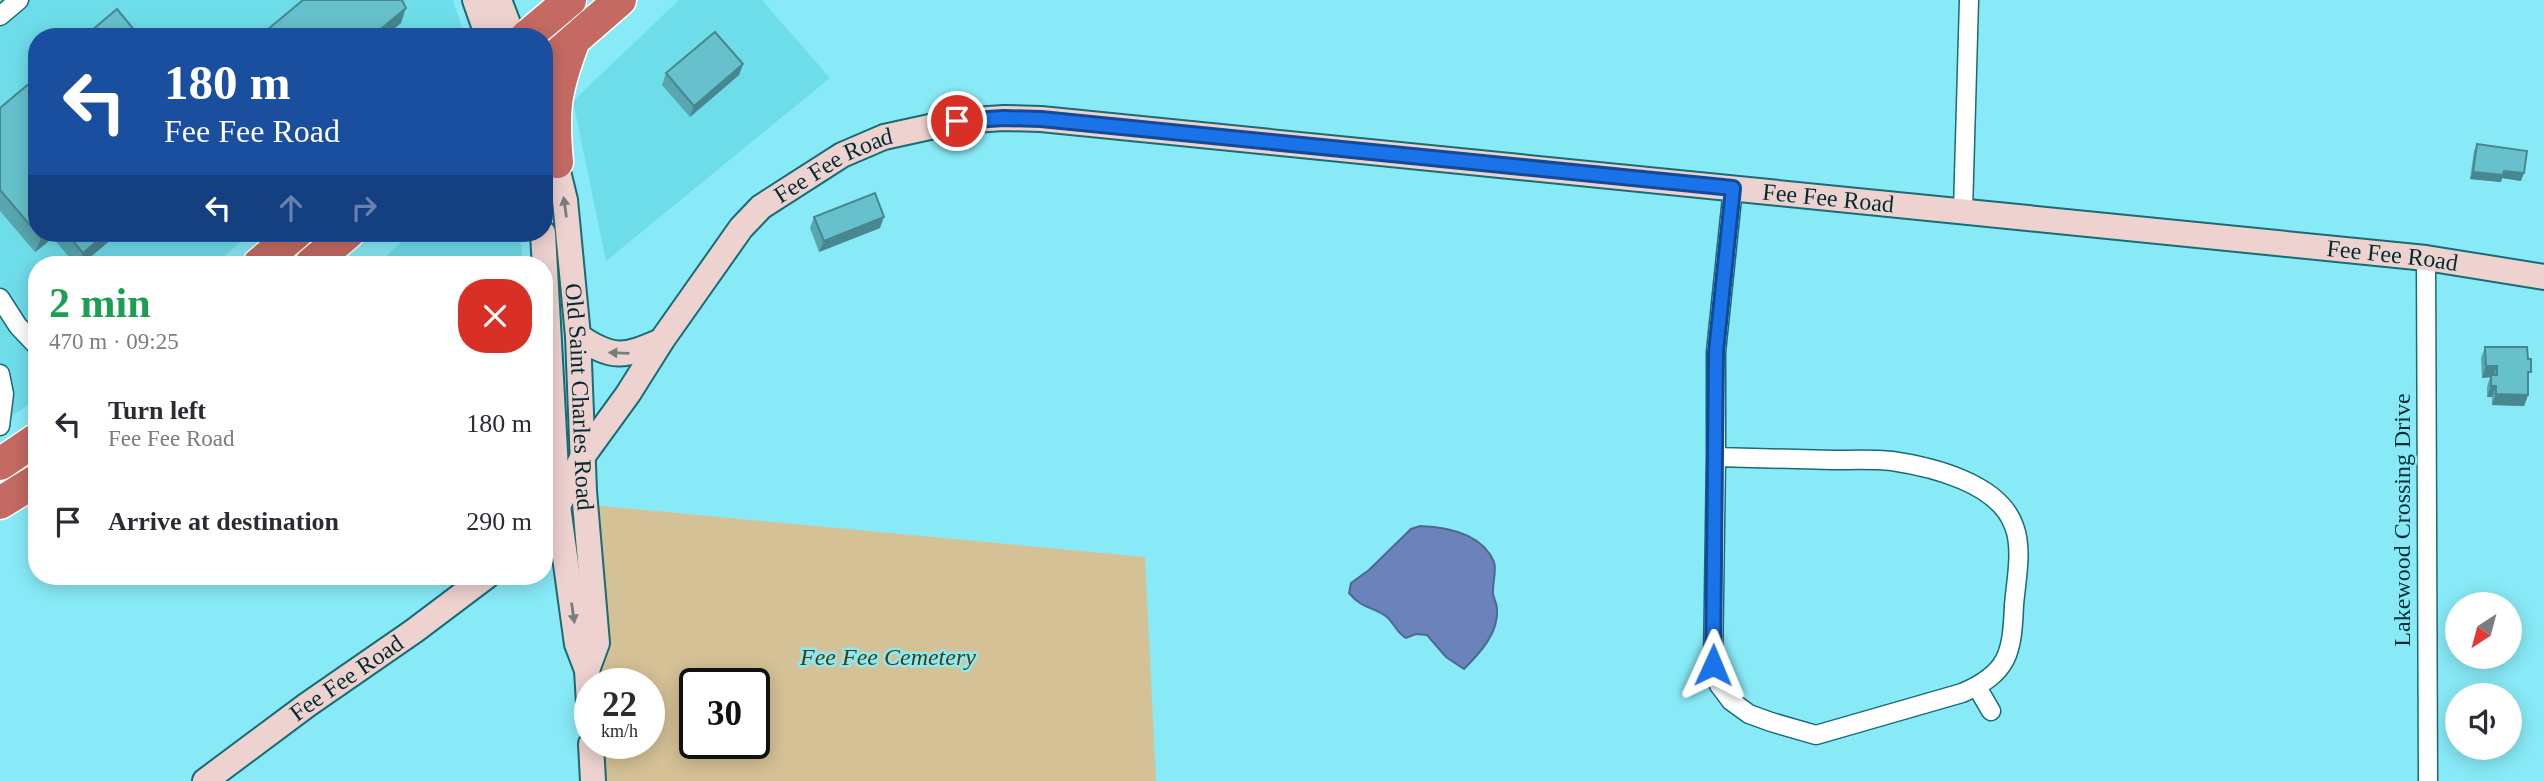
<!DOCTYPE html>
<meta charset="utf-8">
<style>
body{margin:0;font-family:"Times New Roman",serif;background:#f2f2f3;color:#2b2b33;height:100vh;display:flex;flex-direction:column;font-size:26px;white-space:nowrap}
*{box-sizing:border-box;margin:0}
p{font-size:23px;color:#7c7c81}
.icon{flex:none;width:38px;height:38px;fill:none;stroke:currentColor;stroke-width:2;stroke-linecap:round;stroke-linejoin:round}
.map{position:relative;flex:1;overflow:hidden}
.sheet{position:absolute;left:28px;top:256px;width:525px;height:329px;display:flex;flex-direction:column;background:#fff;border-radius:28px;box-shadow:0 4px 18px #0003}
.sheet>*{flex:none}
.hud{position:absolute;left:28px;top:28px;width:525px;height:214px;border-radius:28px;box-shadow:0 4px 18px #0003;background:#1a4fa0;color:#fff;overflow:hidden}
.needle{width:46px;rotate:216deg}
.fabs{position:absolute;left:2445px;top:592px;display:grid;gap:14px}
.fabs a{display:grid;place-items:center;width:77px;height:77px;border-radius:50%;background:#fff;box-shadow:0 4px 18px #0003;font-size:35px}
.speed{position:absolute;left:574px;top:668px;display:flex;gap:14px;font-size:35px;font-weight:700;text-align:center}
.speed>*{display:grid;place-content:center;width:91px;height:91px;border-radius:50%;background:#fff;box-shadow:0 4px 18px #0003;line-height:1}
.speed small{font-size:18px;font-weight:400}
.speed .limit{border:4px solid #111;border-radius:10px;background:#fff;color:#111}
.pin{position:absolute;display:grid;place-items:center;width:60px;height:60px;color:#fff;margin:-30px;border:4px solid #fff;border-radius:50%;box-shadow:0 2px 7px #0007}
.me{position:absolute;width:77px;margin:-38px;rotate:1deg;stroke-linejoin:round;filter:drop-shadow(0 0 5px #0008)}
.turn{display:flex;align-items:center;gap:24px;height:147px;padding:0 21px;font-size:32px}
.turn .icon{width:91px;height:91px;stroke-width:2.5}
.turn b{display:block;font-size:49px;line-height:60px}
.lanes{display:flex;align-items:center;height:66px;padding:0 21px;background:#0003;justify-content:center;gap:35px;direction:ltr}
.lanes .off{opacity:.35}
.round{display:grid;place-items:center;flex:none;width:74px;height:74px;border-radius:28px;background:#f2f2f3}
.overview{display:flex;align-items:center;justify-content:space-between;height:119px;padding:0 21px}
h1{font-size:42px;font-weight:700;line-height:52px;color:#1e9e55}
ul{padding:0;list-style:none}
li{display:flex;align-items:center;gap:21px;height:98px;padding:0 21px}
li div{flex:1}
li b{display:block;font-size:26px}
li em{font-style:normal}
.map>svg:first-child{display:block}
.built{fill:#6eddea}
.green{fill:#d5c196;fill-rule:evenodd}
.water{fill:#6b83ba;stroke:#4b6991;stroke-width:2}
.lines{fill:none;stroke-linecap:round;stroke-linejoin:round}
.street-casing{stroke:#196b74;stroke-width:21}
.secondary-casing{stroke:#196b74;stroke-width:28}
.highway-casing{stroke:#fff;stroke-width:35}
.street{stroke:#fff;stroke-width:18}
.secondary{stroke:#edd2d0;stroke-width:24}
.highway{stroke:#c46a63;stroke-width:32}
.wall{fill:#58a6af}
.shaded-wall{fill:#47878f}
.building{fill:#66c1cc;stroke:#47878f;stroke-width:2}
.oneway{fill:#767f80}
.route-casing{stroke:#114b97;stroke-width:18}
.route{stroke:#1a73e8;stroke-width:12}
.labels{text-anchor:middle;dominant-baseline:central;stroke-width:5;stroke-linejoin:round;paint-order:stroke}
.street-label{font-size:24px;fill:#002c31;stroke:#88eaf7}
.park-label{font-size:24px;font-style:italic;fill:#4e3a04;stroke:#88eaf7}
</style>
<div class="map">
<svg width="2544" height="781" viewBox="0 0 2544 781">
<rect width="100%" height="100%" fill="#88eaf7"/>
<path class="built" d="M 0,0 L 453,0 L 465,37 L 37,37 L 37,233 L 251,233 L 215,264 L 37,264 L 37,399 L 0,424 Z
M 679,0 L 762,0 L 830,78 L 606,261 L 573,101 Z
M 411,233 L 508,233 L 521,243 L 523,264 L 378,264 Z"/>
<path class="green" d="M 591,505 L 1145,557 L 1156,781 L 602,781 L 601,744 L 649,744 L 649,684 L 599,684 ZM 695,684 L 754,684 L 754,744 L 695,744 Z"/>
<path class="water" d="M 1420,526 C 1446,527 1482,533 1494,562 C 1497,571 1492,584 1493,594 C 1494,599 1497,604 1497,609 C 1499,633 1479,654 1464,669 L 1446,657 L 1427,635 L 1416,634 L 1406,638 C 1396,632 1395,624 1387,617 C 1373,606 1363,610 1349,593 L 1351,583 L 1369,570 L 1411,529 Z"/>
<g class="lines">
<defs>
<path id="street" d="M 0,16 L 19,0
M 1963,211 L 1969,0
M 2426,258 L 2428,781
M 0,298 L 18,326 L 37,346
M 0,374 L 4,394 L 0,426
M 1716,457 C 1755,458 1794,459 1833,460 C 1852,460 1873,459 1892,461 C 1932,467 1999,483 2014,526 C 2023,549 2016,581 2014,605 C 2012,653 2009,673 1962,693 L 1816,735 L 1771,722 L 1749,714 L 1731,701 L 1719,685 L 1713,665 Z
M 1716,457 L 1716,352 L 1733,188
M 1977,687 L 1991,711"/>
<g id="secondary">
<path d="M 475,0 L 488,37"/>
<path d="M 499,0 L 513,37"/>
<path id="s1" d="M 552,147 L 565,200 L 578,336 L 584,491 L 597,643 L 587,670"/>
<path d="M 543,233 L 558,506 L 577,644 L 587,670 L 590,721"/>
<path d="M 578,336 C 613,360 624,357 661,341"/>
<path id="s2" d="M 544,521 L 558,506 L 583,456 L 628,394 L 662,340 L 741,228 L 761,207 L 842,155 L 884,137 L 957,121 L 1004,118 L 1041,119 L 2426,258 L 2544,277"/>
<path d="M 591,744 L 593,781"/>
<path id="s3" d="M 205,781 L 307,705 L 414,631 L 487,576"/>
</g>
<path id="highway" d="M 526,37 L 570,0
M 559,53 L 620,0
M 557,162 C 552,109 555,90 574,40
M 259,264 L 296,233
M 311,264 L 348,233
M 0,464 L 37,439
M 0,503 L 37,480"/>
</defs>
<use href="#street" class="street-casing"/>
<use href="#secondary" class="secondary-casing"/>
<use href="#highway" class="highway-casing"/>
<use href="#street" class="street"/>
<use href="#secondary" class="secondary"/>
<use href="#highway" class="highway"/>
</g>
<path class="wall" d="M 401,23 L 384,37 L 261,37 L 261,35 Z
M 743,64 L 739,75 L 690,117 L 662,85 L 666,73 Z
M 0,108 L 37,233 L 119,233 L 82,264 L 75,264 L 53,238 L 35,252 L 0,211 Z
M 2477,144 L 2521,181 L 2502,178 L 2501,182 L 2470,179 L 2474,151 Z
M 814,217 L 880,228 L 819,252 L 810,228 Z
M 2485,347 L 2528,380 L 2528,395 L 2524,406 L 2492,405 L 2492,397 L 2487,397 L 2487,387 L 2490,377 L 2482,378 L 2481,358 Z"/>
<path class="shaded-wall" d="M 406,8 L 401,23 L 384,37 L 375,37 L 376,33 Z
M 743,64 L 739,75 L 690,117 L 694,106 Z
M 2504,171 L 2524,173 L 2521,181 L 2502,178 L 2501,182 L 2470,179 L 2473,172 Z
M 884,217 L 880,228 L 819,252 L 824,241 Z
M 47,233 L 54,233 L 53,238 L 35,252 L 41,238 Z
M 107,233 L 119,233 L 82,264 L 79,264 L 83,253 Z
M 2486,366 L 2497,366 L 2493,377 L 2482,378 Z
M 2491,386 L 2496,386 L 2492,397 L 2487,397 Z
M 2496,394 L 2528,395 L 2524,406 L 2492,405 Z"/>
<path class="building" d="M 303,0 L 402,0 L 406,8 L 376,33 L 373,31 L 365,37 L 263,37 L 261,35 Z
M 117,9 L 140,37 L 84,37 Z
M 715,32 L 743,64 L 694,106 L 666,73 Z
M 37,77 L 37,233 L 47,233 L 41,238 L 0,190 L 0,108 Z
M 2477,144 L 2527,151 L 2524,173 L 2504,171 L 2503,175 L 2473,172 Z
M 875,193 L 884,217 L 824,241 L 814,217 Z
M 66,233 L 107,233 L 83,253 Z
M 2485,347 L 2527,347 L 2528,359 L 2531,359 L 2531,372 L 2528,372 L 2528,395 L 2496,394 L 2496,386 L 2491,386 L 2491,375 L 2497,375 L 2497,366 L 2486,366 Z"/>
<defs><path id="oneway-solid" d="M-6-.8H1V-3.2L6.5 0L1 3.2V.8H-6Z" transform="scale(1.75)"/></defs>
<g class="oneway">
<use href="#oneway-solid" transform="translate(565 207) rotate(-98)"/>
<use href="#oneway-solid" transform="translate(619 353) rotate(-178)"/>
<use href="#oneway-solid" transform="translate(573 613) rotate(82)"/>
</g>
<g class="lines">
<defs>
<path id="route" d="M 957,121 L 1004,118 L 1041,119 L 1733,188 L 1716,352 L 1713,665"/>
</defs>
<use href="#route" class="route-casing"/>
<use href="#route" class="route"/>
</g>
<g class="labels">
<g class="street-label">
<text stroke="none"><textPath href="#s2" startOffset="467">Fee Fee Road</textPath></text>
<text stroke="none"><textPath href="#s2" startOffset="1475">Fee Fee Road</textPath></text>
<text stroke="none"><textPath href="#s2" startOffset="2042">Fee Fee Road</textPath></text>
<text stroke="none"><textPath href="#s1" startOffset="252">Old Saint Charles Road</textPath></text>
<text transform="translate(2402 520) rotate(-90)">Lakewood Crossing Drive</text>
<text stroke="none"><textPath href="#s3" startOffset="175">Fee Fee Road</textPath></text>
</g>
<g class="park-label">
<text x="888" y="657">Fee Fee Cemetery</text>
</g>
</g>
</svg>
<div class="fabs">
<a><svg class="needle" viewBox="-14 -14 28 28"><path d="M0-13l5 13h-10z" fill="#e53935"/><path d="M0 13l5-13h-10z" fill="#7c7c81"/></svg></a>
<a><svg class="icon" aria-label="sound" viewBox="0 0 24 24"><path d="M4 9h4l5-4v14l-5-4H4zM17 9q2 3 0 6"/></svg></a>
</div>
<div class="speed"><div>22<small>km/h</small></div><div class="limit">30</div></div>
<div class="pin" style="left:957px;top:121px;background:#d93025"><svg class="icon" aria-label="arrive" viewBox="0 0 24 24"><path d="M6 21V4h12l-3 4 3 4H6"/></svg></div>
<svg class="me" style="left:1713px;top:665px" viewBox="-20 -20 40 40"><path d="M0-17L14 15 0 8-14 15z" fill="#1a73e8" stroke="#fff" stroke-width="4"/></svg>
<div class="hud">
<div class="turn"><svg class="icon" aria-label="left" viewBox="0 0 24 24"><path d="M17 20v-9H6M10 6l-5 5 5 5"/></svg><div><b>180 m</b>Fee Fee Road</div></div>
<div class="lanes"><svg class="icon" aria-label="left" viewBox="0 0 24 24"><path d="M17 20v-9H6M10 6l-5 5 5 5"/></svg><svg class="icon off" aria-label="ahead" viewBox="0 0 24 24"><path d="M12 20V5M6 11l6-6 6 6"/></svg><svg class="icon off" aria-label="right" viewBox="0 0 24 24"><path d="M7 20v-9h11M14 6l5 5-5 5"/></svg></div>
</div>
<section class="sheet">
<div class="overview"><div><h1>2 min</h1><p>470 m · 09:25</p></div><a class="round" style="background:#d93025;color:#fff"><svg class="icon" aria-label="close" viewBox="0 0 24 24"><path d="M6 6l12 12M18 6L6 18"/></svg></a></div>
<ul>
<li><svg class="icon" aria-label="left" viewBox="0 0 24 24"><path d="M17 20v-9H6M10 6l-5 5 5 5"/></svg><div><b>Turn left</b><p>Fee Fee Road</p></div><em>180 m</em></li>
<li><svg class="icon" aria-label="arrive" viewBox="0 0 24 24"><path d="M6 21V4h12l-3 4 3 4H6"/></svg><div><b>Arrive at destination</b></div><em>290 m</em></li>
</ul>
</section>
</div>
